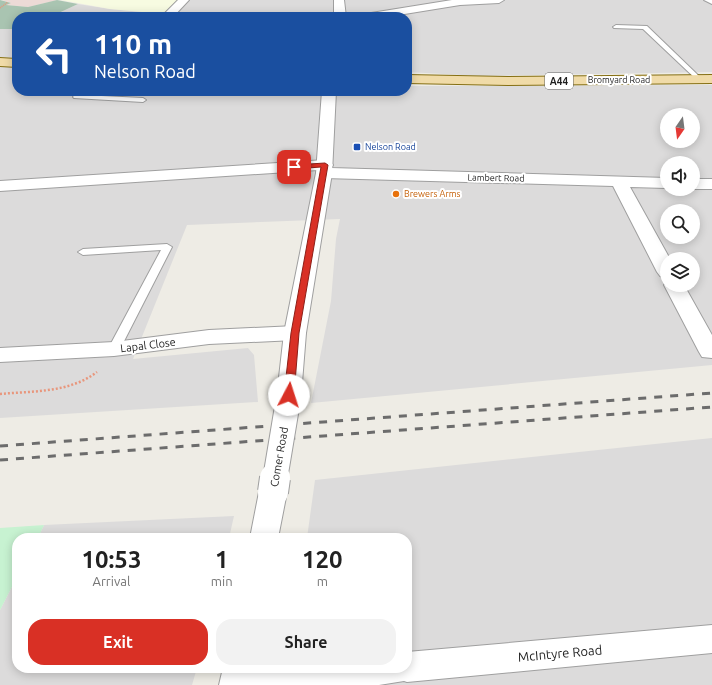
<!DOCTYPE html>
<style>
body{margin:0;font-family:Ubuntu,sans-serif;background:#f2f2f2;color:#222;height:100vh;display:flex;flex-direction:column;font-size:15px;white-space:nowrap}
*{box-sizing:border-box;margin:0}
p{font-size:13px;color:#767676}
.icon{flex:none;width:22px;height:22px;fill:none;stroke:currentColor;stroke-width:2;stroke-linecap:round;stroke-linejoin:round}
.map{position:relative;flex:1;overflow:hidden}
.drawer{position:absolute;left:12px;top:533px;width:400px;height:140px;display:flex;flex-direction:column;background:#fff;border-radius:16px;box-shadow:0 2px 10px #0003}
.drawer>*{flex:none}
.banner{position:absolute;left:12px;top:12px;width:400px;height:84px;border-radius:16px;box-shadow:0 2px 10px #0003;background:#1a4fa0;color:#fff;overflow:hidden}
.needle{width:26px;rotate:194deg}
.fabs{position:absolute;left:660px;top:108px;display:grid;gap:8px}
.fabs a{display:grid;place-items:center;width:40px;height:40px;border-radius:50%;background:#fff;box-shadow:0 2px 10px #0003;font-size:20px}
.pin{position:absolute;display:grid;place-items:center;width:34px;height:34px;color:#fff;margin:-17px;border-radius:8px;box-shadow:0 2px 6px #0006}
.me{position:absolute;width:44px;margin:-22px;rotate:5deg;stroke-linejoin:round;filter:drop-shadow(0 0 3px #0008)}
.turn{display:flex;align-items:center;gap:14px;height:84px;padding:0 16px;font-size:18px}
.turn .icon{width:52px;height:52px;stroke-width:2.5}
.turn b{display:block;font-size:28px;line-height:34px}
.eta{display:flex;justify-content:space-evenly;align-items:center;height:68px;text-align:center}
.eta b{font-size:24px;font-weight:600;line-height:28px}
.action{display:flex;gap:8px;margin-top:auto;padding:8px 16px}
.action a{flex:1;height:46px;border-radius:16px;background:#d93025;color:#fff;font-size:16px;font-weight:600;line-height:46px;text-align:center}
.action a+a{background:#f2f2f2;color:#222}
.map>svg:first-child{display:block}
.residential{fill:#dcdbdb;fill-rule:evenodd}
.commercial{fill:#ecdad6}
.education{fill:#f7fbe1}
.cemetery{fill:#a9c4b1}
.park{fill:#c7f2d1}
.lines{fill:none;stroke-linecap:round;stroke-linejoin:round}
.service-casing{stroke:#9f9f9f;stroke-width:2}
.minor-casing{stroke:#9f9f9f;stroke-width:2}
.tertiary-casing{stroke:#9f9f9f;stroke-width:2}
.primary-casing{stroke:#856f13;stroke-width:2}
.path-far1{stroke:#e8967c;stroke-width:1.5;stroke-dasharray:1 1;stroke-linecap:butt}
.path{stroke:#e8967c;stroke-width:2.5;stroke-dasharray:2 2;stroke-linecap:butt}
.service{fill:#fff;fill-rule:evenodd}
.minor{fill:#fff;fill-rule:evenodd}
.tertiary{fill:#fff;fill-rule:evenodd}
.primary{fill:#f0dba8;fill-rule:evenodd}
.rail{stroke:#6c6c6c;stroke-width:3;stroke-dasharray:8 8;stroke-linecap:butt}
.tertiary-bridge-far1-casing{stroke:#9f9f9f;stroke-width:26;stroke-linecap:butt}
.tertiary-bridge-casing{stroke:#9f9f9f;stroke-width:32;stroke-linecap:butt}
.tertiary-bridge-far1{stroke:#fff;stroke-width:24}
.tertiary-bridge{stroke:#fff;stroke-width:30}
.route{fill:#d93025;stroke:#8d1f18}
.transit-dot{fill:#1a4fb4;stroke:#fff;stroke-width:1.5}
.food-dot{fill:#e8710a;stroke:#fff;stroke-width:1.5}
.labels{text-anchor:middle;dominant-baseline:central;stroke-width:4;stroke-linejoin:round;paint-order:stroke}
.far-street-label{font-size:9px;fill:#1e1e1e;stroke:#fff}
.far-transit-label{font-size:9px;fill:#164399;stroke:#fff;text-anchor:start}
.far-food-label{font-size:9px;fill:#c56008;stroke:#fff;text-anchor:start}
.shield{fill:#fff;stroke:#626262;stroke-width:1}
.shield-label{font-size:10px;font-weight:bold;fill:#1e1e1e}
.street-label{font-size:11px;fill:#1e1e1e;stroke:#fff}
.near-street-label{font-size:13px;fill:#1e1e1e;stroke:#fff}
</style>
<div class="map">
<svg width="712" height="685" viewBox="0 0 712 685">
<rect width="100%" height="100%" fill="#eeece5"/>
<path class="residential" d="M 188,0 L 712,0 L 712,72 L 480,76 L 407,72 L 407,17 L 173,17 Z
M 78,4 L 110,9 L 164,14 L 159,17 L 50,17 Z
M 0,29 L 17,29 L 17,58 L 0,57 Z
M 0,67 L 17,67 L 17,91 L 407,91 L 407,86 L 712,85 L 712,365 L 311,403 L 331,301 L 336,239 L 340,219 L 187,225 L 133,359 L 248,348 L 254,355 L 258,402 L 0,418 ZM 667,115 L 693,115 L 693,141 L 667,141 ZM 667,163 L 693,163 L 693,189 L 667,189 ZM 667,211 L 693,211 L 693,237 L 667,237 ZM 667,259 L 693,259 L 693,285 L 667,285 Z
M 712,438 L 712,685 L 281,685 L 407,668 L 407,538 L 307,538 L 315,480 Z
M 234,516 L 229,538 L 38,538 L 44,525 Z
M 17,577 L 17,668 L 197,668 L 192,685 L 0,685 L 0,610 Z"/>
<path class="commercial" d="M 2,0 L 58,0 L 28,7 L 5,5 L 11,3 Z"/>
<path class="education" d="M 61,0 L 178,0 L 164,14 L 110,9 Z"/>
<path class="cemetery" d="M 0,0 L 11,3 L 6,5 L 28,7 L 57,0 L 78,4 L 50,17 L 17,17 L 17,29 L 0,29 Z"/>
<path class="park" d="M 44,525 L 38,538 L 17,538 L 17,577 L 0,610 L 0,528 Z"/>
<g class="lines">
<defs>
<path id="service" d="M 616,25 L 647,26 L 702,79 L 697,80 L 643,29 L 614,28 L 613,27 Z
M 77,91 L 84,91 L 81,95 L 143,98 L 146,100 L 143,102 L 74,98 L 73,97 Z
M 167,244 L 172,247 L 120,349 L 114,352 L 110,351 L 108,349 L 161,250 L 83,255 L 78,252 L 83,249 Z"/>
<path id="minor" d="M 178,0 L 189,0 L 173,17 L 161,17 Z
M 334,0 L 344,0 L 346,17 L 334,17 Z
M 452,0 L 504,0 L 499,3 L 460,5 L 386,17 L 359,17 L 365,14 Z
M 704,0 L 712,0 L 712,4 Z
M 325,160 L 331,162 L 333,165 L 331,168 L 667,178 L 667,188 L 630,187 L 670,259 L 667,259 L 667,278 L 660,276 L 657,272 L 613,186 L 324,178 L 318,176 L 316,173 L 318,170 L 0,191 L 0,181 Z
M 693,179 L 712,179 L 712,189 L 693,189 Z
M 667,281 L 667,285 L 684,285 L 712,335 L 712,358 L 702,357 L 699,352 L 664,285 Z
M 295,326 L 303,328 L 306,333 L 303,338 L 295,340 L 209,344 L 114,356 L 0,362 L 0,348 L 114,342 L 209,330 Z
M 712,625 L 712,653 L 407,682 L 404,681 L 379,685 L 221,685 L 220,683 L 225,672 L 235,668 L 407,668 L 407,652 Z"/>
<path id="tertiary" d="M 322,91 L 336,91 L 332,173 L 306,333 L 301,395 L 297,401 L 289,403 L 281,401 L 277,395 L 284,333 L 316,173 Z
M 273,482 L 283,485 L 287,492 L 278,538 L 250,538 L 259,492 L 263,485 Z
M 223,668 L 255,668 L 253,685 L 219,685 Z"/>
<path id="primary" d="M 0,58 L 17,59 L 17,67 L 0,66 Z
M 407,75 L 508,77 L 712,75 L 712,83 L 508,85 L 407,83 Z"/>
</defs>
<use href="#service" class="service-casing"/>
<use href="#minor" class="minor-casing"/>
<use href="#tertiary" class="tertiary-casing"/>
<use href="#primary" class="primary-casing"/>
<path class="path-far1" d="M 0,8 L 8,2"/>
<path class="path" d="M 0,394 C 33,391 69,393 97,372"/>
<use href="#service" class="service"/>
<use href="#minor" class="minor"/>
<use href="#tertiary" class="tertiary"/>
<use href="#primary" class="primary"/>
<path class="rail" d="M 0,446 L 712,393
M 0,460 L 712,407"/>
<defs>
<path id="tertiary-bridge-far1" d="M 275,479 L 289,395"/>
<path id="tertiary-bridge" d="M 273,492 L 275,478"/>
</defs>
<use href="#tertiary-bridge-far1" class="tertiary-bridge-far1-casing"/>
<use href="#tertiary-bridge" class="tertiary-bridge-casing"/>
<use href="#tertiary-bridge-far1" class="tertiary-bridge-far1"/>
<use href="#tertiary-bridge" class="tertiary-bridge"/>
</g>
<path class="route" d="M 325,163 L 328,165 L 299,333 L 294,395 L 289,398 L 284,395 L 291,333 L 321,167 L 294,169 L 291,167 L 294,165 Z"/>
<rect class="transit-dot" x="353" y="143" width="8" height="8" rx="2"/>
<circle class="food-dot" cx="396" cy="194" r="4"/>
<g class="labels">
<g class="far-street-label">
<text x="619" y="80">Bromyard Road</text>
<text transform="translate(496 178) rotate(1)">Lambert Road</text>
</g>
<g class="far-transit-label">
<text x="365" y="147">Nelson Road</text>
</g>
<g class="far-food-label">
<text x="404" y="194">Brewers Arms</text>
</g>
<rect class="shield" x="545" y="73" width="28" height="16" rx="3"/>
<g class="shield-label">
<text x="559" y="81">A44</text>
</g>
<g class="street-label">
<text transform="translate(148 345) rotate(-7)">Lapal Close</text>
<text transform="translate(279 457) rotate(-80)">Comer Road</text>
</g>
<g class="near-street-label">
<text transform="translate(560 653) rotate(-5)">McIntyre Road</text>
</g>
</g>
</svg>
<div class="fabs">
<a><svg class="needle" viewBox="-14 -14 28 28"><path d="M0-13l5 13h-10z" fill="#e53935"/><path d="M0 13l5-13h-10z" fill="#767676"/></svg></a>
<a><svg class="icon" aria-label="sound" viewBox="0 0 24 24"><path d="M4 9h4l5-4v14l-5-4H4zM17 9q2 3 0 6"/></svg></a>
<a><svg class="icon" aria-label="search" viewBox="0 0 24 24"><circle cx="10" cy="10" r="6"/><path d="M15 15l6 6"/></svg></a>
<a><svg class="icon" aria-label="layers" viewBox="0 0 24 24"><path d="M12 4l9 5-9 5-9-5zM3 14l9 5 9-5"/></svg></a>
</div>
<div class="pin" style="left:294px;top:167px;background:#d93025"><svg class="icon" aria-label="arrive" viewBox="0 0 24 24"><path d="M6 21V4h12l-3 4 3 4H6"/></svg></div>
<svg class="me" style="left:289px;top:395px" viewBox="-20 -20 40 40"><circle r="19" fill="#fff"/><path d="M0-13L10 11 0 6-10 11z" fill="#d93025"/></svg>
<div class="banner">
<div class="turn"><svg class="icon" aria-label="left" viewBox="0 0 24 24"><path d="M17 20v-9H6M10 6l-5 5 5 5"/></svg><div><b>110 m</b>Nelson Road</div></div>
</div>
<section class="drawer">
<div class="eta">
<div><b>10:53</b><p>Arrival</p></div>
<div><b>1</b><p>min</p></div>
<div><b>120</b><p>m</p></div>
</div>
<div class="action"><a>Exit</a><a>Share</a></div>
</section>
</div>
